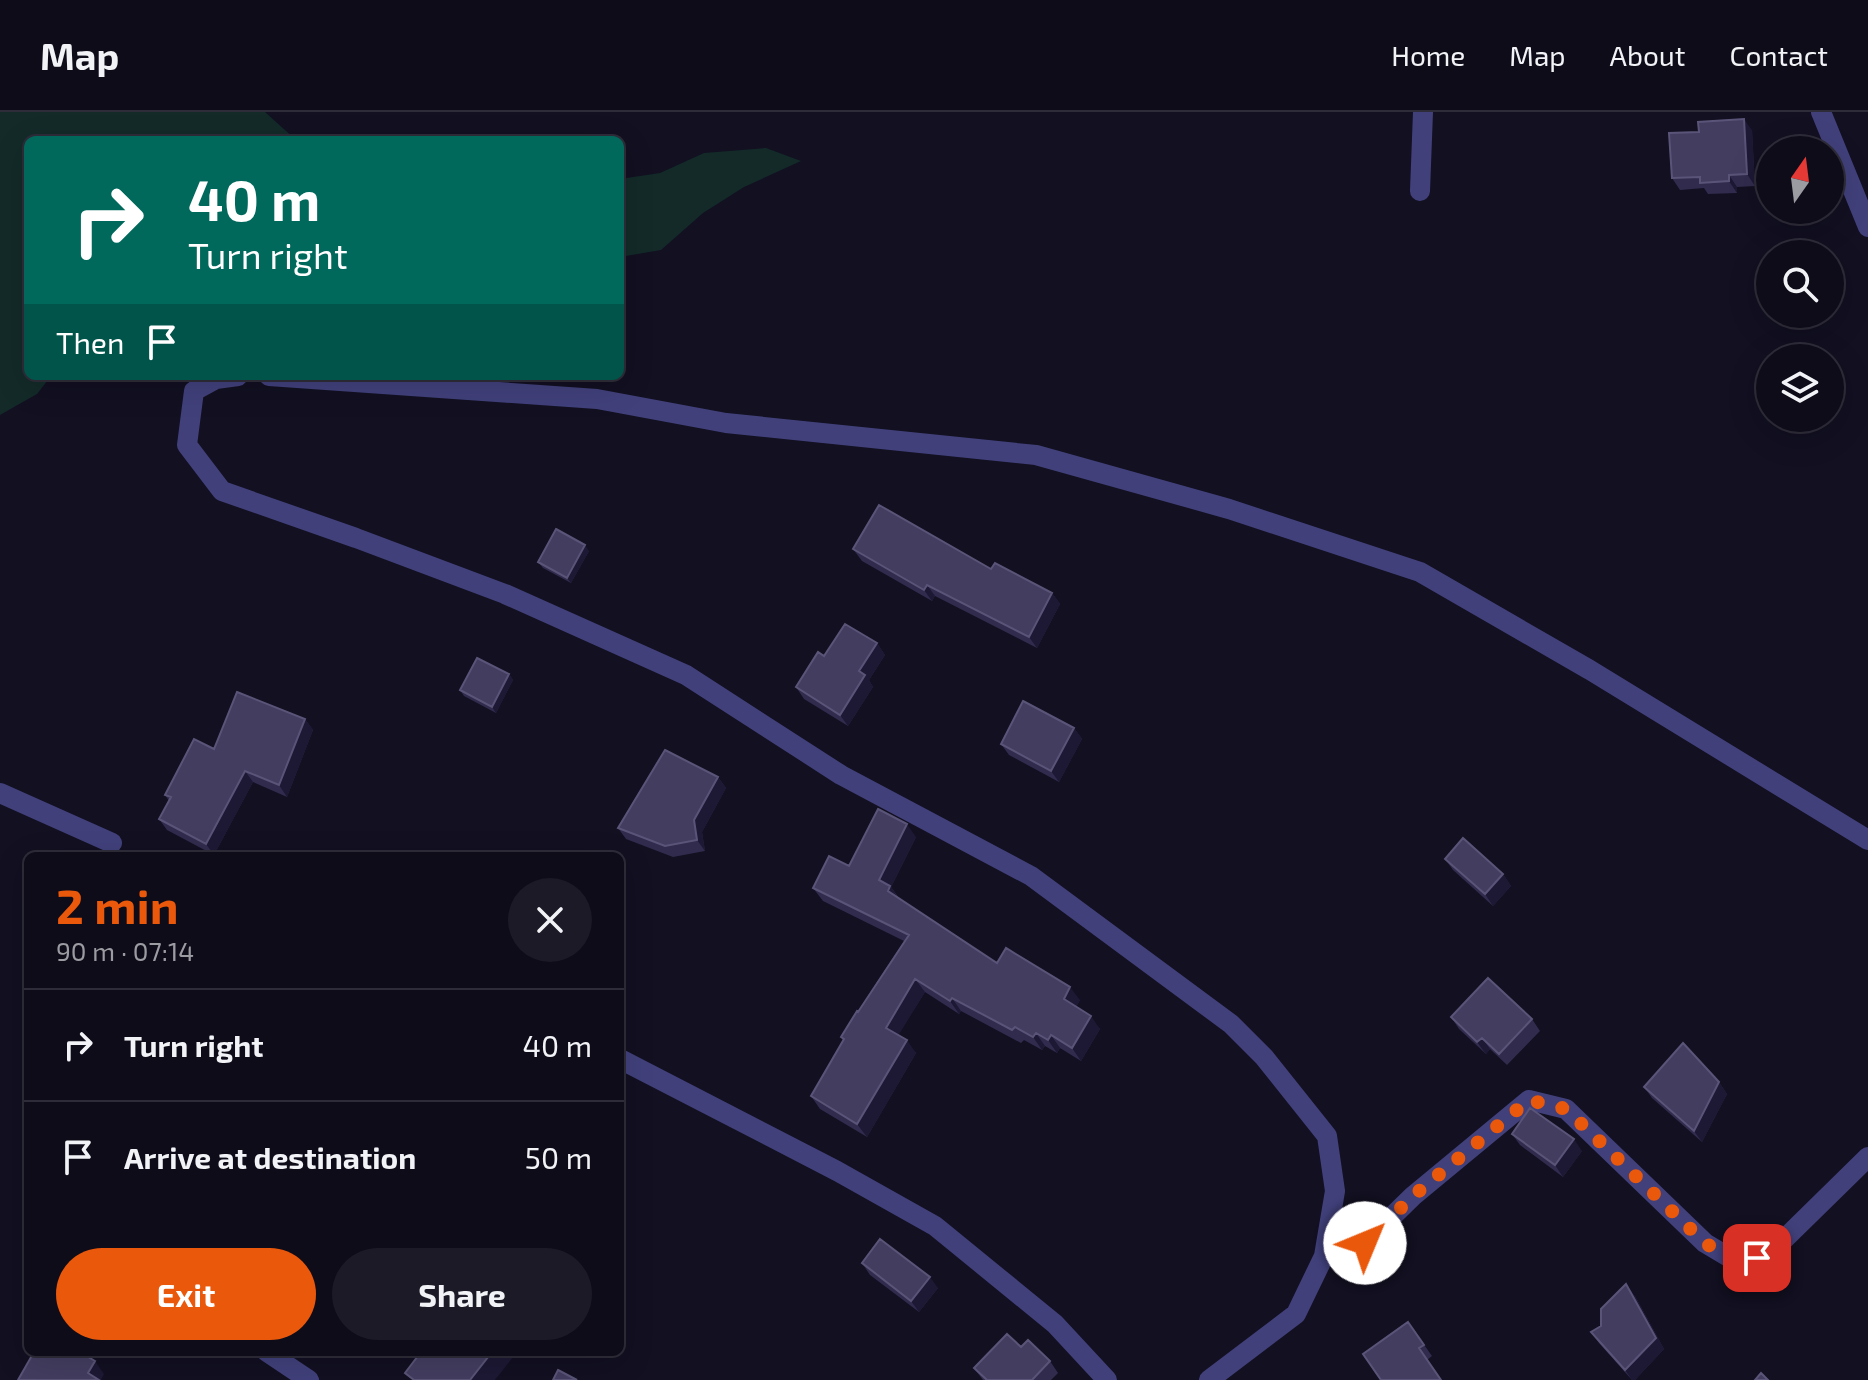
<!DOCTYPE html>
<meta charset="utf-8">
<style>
body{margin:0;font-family:"Exo 2",sans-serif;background:#1c1a26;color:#f1f3f6;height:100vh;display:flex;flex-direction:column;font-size:30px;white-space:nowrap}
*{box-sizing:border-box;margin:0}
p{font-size:26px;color:#9b9ba2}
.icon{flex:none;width:44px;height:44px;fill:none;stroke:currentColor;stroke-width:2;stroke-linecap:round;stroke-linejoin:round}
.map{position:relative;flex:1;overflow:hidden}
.details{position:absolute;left:24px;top:740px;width:600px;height:504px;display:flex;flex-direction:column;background:#0e0c19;border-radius:12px;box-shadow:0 8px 32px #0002,0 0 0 2px #2e2c38}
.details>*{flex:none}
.banner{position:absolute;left:24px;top:24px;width:600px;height:244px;border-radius:12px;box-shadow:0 8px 32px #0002,0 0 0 2px #2e2c38;background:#00695c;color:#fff;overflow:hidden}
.needle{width:52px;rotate:14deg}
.fabs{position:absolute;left:1756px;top:24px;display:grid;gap:16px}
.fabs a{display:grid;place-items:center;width:88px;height:88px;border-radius:50%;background:#0e0c19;box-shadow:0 8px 32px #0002,0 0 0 2px #2e2c38;font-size:40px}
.pin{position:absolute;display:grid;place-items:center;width:68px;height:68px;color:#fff;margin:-34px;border-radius:16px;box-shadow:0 4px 12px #0006}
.me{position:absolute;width:88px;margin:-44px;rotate:45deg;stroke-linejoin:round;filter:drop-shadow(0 0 6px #0008)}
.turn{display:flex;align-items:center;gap:28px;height:168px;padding:0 32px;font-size:36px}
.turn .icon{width:104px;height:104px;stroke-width:2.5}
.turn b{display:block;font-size:56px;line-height:68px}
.then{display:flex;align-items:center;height:76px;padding:0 32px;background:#0003;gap:16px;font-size:30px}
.round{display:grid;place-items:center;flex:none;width:84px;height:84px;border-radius:42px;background:#1c1a26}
.headline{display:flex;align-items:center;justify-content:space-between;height:136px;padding:0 32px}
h1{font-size:48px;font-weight:700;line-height:60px;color:#ea580c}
.action{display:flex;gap:16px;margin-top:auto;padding:16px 32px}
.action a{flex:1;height:92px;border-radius:48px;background:#ea580c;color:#fff;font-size:32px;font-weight:700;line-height:92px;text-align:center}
.action a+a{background:#1c1a26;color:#f1f3f6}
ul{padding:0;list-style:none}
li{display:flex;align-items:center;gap:24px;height:112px;padding:0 32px;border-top:2px solid #2e2c38}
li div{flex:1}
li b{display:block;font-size:30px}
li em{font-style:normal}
header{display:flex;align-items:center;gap:48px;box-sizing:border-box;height:112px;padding:0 40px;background:#0e0c19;border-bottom:2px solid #2e2c38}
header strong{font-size:38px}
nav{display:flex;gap:44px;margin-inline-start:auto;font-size:28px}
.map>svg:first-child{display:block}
.green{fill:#132a29}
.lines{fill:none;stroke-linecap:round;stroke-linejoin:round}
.minor{stroke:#41407b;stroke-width:20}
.wall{fill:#312b4d}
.shaded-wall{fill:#1d1834}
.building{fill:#433d60;stroke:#5a5578;stroke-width:2}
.route{stroke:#ea580c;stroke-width:14;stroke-dasharray:0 25.2}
</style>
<header>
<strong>Map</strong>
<nav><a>Home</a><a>Map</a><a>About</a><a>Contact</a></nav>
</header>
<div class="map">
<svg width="1868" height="1268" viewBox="0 0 1868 1268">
<rect width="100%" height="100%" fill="#121021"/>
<path class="green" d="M 0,0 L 265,0 L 296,28 L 28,28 L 28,264 L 51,264 L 37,282 L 0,303 Z
M 766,36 L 801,49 L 744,75 L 703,101 L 661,138 L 620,145 L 620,67 L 660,61 L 704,41 Z"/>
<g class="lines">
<path class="minor" d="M 1821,0 L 1868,115
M 1420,79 L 1423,0
M 238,264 L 216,267 L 194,279 L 187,333 L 222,379 L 356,426 L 505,482 L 686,563 L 841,663 L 1031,764 L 1231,912 L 1264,945 L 1327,1024 L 1335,1079 L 1324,1144 L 1296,1202 L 1209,1268
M 269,264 L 597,287 L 726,311 L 1036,343 L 1229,397 L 1420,460 L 1590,558 L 1868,728
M 0,681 L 112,731
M 620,947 L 837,1059 L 935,1114 L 1055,1212 L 1107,1268
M 1324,1144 L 1365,1131 L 1413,1084 L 1529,988 L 1566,997 L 1705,1131 L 1742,1153 L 1771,1140 L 1868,1045
M 267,1240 L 309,1268"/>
</g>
<path class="wall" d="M 1752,18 L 1755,74 L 1737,75 L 1737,81 L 1708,82 L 1704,76 L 1680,78 L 1672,66 Z
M 853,437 L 991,457 L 1052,481 L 1060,492 L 1037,536 L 935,484 L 932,489 L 862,449 Z
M 589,439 L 571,471 L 543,456 L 538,450 Z
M 877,531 L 885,543 L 869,568 L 873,575 L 848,614 L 804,587 L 796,575 L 824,544 Z
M 509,562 L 513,568 L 496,601 L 464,584 L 460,578 Z
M 305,607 L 313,618 L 287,685 L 253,670 L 214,743 L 167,718 L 159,707 L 169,689 L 165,683 L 214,637 Z
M 1074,616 L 1082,627 L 1059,670 L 1009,643 L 1001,632 Z
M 718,665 L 726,676 L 702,720 L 705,739 L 673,745 L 626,727 L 618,716 Z
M 916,725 L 891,775 L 899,786 L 997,851 L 1080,888 L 1076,895 L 1100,917 L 1081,949 L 1060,936 L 1057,941 L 1045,934 L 1042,938 L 1024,928 L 1021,931 L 961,899 L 959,902 L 925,880 L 898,923 L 916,941 L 867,1025 L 820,997 L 811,984 L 843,929 L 841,925 L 904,829 L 823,789 L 813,776 L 849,754 Z
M 1445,747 L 1503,762 L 1511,774 L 1493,794 L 1453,758 Z
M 1451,905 L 1532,907 L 1540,919 L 1507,953 L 1490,937 L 1486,942 L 1459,917 Z
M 1719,970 L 1727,982 L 1702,1030 L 1652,986 L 1644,975 Z
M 1512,1022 L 1582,1039 L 1563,1065 L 1520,1033 Z
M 862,1151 L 938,1176 L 919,1200 L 870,1163 Z
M 1635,1184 L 1664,1237 L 1635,1268 L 1632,1268 L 1599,1231 L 1591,1220 L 1601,1214 Z
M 1408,1210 L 1432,1244 L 1427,1248 L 1381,1268 Z
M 1021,1235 L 1050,1249 L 1058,1261 L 1051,1268 L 983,1268 L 974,1256 Z"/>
<path class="shaded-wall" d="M 1744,7 L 1752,18 L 1755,74 L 1747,62 Z
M 1729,63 L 1737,75 L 1737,81 L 1729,69 Z
M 585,433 L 589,439 L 571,471 L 567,466 Z
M 927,473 L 935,484 L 932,489 L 924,478 Z
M 1052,481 L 1060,492 L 1037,536 L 1029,525 Z
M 877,531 L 885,543 L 869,568 L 873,575 L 848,614 L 840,603 L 859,559 Z
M 509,562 L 513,568 L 496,601 L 492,595 Z
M 305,607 L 313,618 L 287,685 L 279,673 Z
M 1074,616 L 1082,627 L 1059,670 L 1051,659 Z
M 245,659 L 253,670 L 214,743 L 206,732 Z
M 718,665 L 726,676 L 702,720 L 705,739 L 697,728 L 694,708 Z
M 907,712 L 916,725 L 891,775 L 899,787 L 897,792 L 879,768 Z
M 1503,762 L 1511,774 L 1493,794 L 1485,782 Z
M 915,867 L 925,880 L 895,929 L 886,916 Z
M 1070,875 L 1080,888 L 1073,900 L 1064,887 Z
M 952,886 L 961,899 L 959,902 L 950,889 Z
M 1091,904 L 1100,917 L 1081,949 L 1072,936 Z
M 1036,921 L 1045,934 L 1042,938 L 1033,925 Z
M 1051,923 L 1060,936 L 1057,941 L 1048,928 Z
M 1482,926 L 1490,937 L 1486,942 L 1477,930 Z
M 907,928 L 916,941 L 867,1025 L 857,1012 Z
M 1719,970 L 1727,982 L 1702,1030 L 1694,1019 Z
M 1574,1027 L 1582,1039 L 1563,1065 L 1555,1053 Z
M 930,1165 L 938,1176 L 919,1200 L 911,1189 Z
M 1626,1172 L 1635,1184 L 1664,1237 L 1635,1268 L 1632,1268 L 1625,1258 Z
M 492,1240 L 517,1240 L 495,1268 L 470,1268 Z
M 95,1249 L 104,1262 L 101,1268 L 93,1268 L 88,1261 Z"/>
<path class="building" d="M 1744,7 L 1747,62 L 1729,63 L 1729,69 L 1700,71 L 1700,65 L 1672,66 L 1669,21 L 1699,20 L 1698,10 Z
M 879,393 L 991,457 L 995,451 L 1052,481 L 1029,525 L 927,473 L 924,478 L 853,437 Z
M 556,417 L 585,433 L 567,466 L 538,450 Z
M 845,512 L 877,531 L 859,559 L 865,563 L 840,603 L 796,575 L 818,540 L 824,544 Z
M 477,546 L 509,562 L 492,595 L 460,578 Z
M 237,580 L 305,607 L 279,673 L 245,659 L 206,732 L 159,707 L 171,685 L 165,683 L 194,627 L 214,637 Z
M 1023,589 L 1074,616 L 1051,659 L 1001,632 Z
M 665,638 L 718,665 L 694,708 L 697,728 L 665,734 L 618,716 Z
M 878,697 L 907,712 L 879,768 L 890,774 L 888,779 L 997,851 L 1006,836 L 1070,875 L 1064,887 L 1091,904 L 1072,936 L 1051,923 L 1048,928 L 1036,921 L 1033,925 L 1015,915 L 1012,918 L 952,886 L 950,889 L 915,867 L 886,916 L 907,928 L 857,1012 L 811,984 L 844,927 L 841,925 L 857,899 L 858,900 L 909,823 L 813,776 L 829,744 L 849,754 Z
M 1463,726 L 1503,762 L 1485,782 L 1445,747 Z
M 1488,866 L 1532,907 L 1499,942 L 1482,926 L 1477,930 L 1451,905 Z
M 1683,931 L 1719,970 L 1694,1019 L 1644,975 Z
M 1530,996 L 1574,1027 L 1555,1053 L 1512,1022 Z
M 880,1127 L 930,1165 L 911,1189 L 862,1151 Z
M 1626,1172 L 1656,1226 L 1625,1258 L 1591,1220 L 1601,1214 L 1601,1197 Z
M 1408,1210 L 1424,1233 L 1419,1236 L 1441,1268 L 1381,1268 L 1363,1242 Z
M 1007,1222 L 1021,1235 L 1028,1228 L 1050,1249 L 1032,1268 L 987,1268 L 974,1256 Z
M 34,1240 L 80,1240 L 95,1249 L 88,1261 L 99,1268 L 18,1268 Z
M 421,1240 L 492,1240 L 470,1268 L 414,1268 L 405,1261 Z
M 558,1258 L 577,1268 L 553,1268 Z
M 1761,1261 L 1768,1268 L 1755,1268 Z"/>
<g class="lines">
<path class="route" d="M 1365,1131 L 1413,1084 L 1529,988 L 1566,997 L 1705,1131 L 1742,1153 L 1757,1146"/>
</g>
</svg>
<div class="fabs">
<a><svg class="needle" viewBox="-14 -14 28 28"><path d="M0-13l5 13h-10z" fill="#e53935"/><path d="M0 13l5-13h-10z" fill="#9b9ba2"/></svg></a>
<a><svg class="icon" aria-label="search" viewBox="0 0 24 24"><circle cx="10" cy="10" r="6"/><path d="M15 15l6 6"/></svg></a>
<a><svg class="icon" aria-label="layers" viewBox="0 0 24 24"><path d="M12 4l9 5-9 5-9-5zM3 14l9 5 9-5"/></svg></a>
</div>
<div class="pin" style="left:1757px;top:1146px;background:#d93025"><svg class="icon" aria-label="arrive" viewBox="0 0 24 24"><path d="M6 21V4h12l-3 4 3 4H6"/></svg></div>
<svg class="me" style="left:1365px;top:1131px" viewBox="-20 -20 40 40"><circle r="19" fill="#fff"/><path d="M0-13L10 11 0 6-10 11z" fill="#ea580c"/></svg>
<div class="banner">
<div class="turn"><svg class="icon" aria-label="right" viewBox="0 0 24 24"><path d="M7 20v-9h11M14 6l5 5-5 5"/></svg><div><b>40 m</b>Turn right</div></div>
<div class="then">Then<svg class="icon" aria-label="arrive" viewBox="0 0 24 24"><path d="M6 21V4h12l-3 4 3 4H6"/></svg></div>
</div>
<section class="details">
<div class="headline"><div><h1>2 min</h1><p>90 m · 07:14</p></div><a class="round"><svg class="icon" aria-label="close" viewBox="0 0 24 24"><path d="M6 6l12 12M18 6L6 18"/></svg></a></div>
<ul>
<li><svg class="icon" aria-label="right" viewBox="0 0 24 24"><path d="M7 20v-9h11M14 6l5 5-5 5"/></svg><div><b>Turn right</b></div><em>40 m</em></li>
<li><svg class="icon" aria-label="arrive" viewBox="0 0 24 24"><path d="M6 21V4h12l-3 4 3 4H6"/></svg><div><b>Arrive at destination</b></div><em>50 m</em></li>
</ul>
<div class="action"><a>Exit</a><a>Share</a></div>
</section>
</div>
